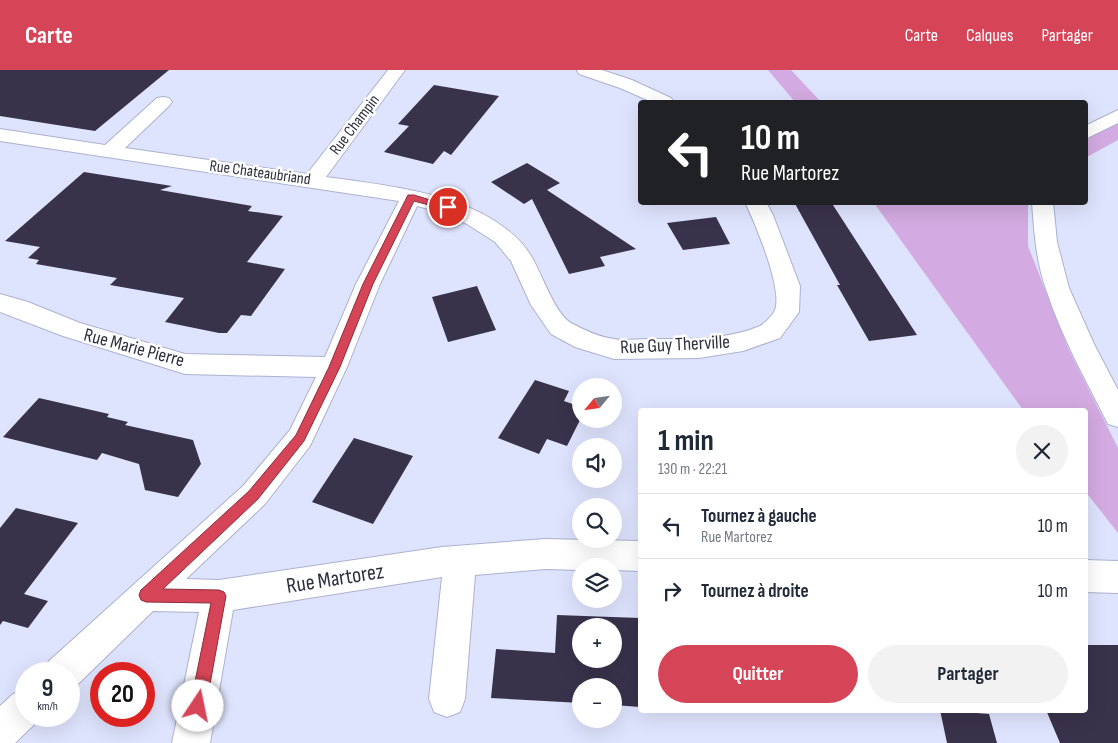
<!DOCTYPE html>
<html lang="fr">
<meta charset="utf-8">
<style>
body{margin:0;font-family:"Sofia Sans Condensed",sans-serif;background:#f2f2f3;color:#1f2937;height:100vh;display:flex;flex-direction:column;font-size:19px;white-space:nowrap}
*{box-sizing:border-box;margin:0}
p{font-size:16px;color:#747a83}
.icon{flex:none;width:28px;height:28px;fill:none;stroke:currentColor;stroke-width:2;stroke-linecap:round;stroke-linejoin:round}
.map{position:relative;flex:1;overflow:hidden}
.sheet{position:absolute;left:638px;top:338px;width:450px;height:305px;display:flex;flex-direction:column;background:#fff;border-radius:5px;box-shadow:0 5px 20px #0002}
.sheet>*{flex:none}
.top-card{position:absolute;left:638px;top:30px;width:450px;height:105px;border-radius:5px;box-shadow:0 5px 20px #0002;background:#202124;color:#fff;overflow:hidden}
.needle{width:32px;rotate:241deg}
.fabs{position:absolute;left:572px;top:308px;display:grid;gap:10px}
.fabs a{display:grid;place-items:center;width:50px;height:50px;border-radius:50%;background:#fff;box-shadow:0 5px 20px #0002;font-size:25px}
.speed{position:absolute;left:15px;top:592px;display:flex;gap:10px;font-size:25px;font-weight:700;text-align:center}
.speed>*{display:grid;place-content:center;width:65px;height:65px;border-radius:50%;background:#fff;box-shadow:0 5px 20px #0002;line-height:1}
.speed small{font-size:12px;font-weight:400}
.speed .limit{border:8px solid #d22;background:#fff;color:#111}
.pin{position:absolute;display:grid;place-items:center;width:42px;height:42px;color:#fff;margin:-21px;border:2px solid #fff;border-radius:50%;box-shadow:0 1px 5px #0007}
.me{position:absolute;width:55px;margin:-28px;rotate:11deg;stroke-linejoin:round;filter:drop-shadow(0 0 4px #0008)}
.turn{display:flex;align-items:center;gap:18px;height:105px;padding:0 20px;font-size:22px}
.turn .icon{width:65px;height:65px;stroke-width:2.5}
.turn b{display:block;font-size:35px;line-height:42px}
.round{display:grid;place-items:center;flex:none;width:52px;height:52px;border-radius:26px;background:#f2f2f3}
.overview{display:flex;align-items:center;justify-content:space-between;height:85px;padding:0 20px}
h1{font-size:30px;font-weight:700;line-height:38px}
.cta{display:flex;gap:10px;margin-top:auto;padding:10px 20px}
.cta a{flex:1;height:58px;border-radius:30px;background:#d64557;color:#fff;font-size:20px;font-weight:700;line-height:58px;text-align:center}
.cta a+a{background:#f2f2f3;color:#1f2937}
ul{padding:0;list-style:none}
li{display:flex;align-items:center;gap:15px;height:65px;padding:0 20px;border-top:1px solid #e0e1e3}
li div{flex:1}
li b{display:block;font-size:19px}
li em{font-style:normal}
header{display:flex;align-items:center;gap:30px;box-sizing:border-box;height:70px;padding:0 25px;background:#d64557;color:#fff}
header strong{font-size:24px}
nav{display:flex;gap:28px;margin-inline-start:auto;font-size:18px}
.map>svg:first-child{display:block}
.green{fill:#d3aae1}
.building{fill:#39324b;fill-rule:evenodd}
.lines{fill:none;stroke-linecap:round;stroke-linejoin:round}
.minor-casing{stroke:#abb1d0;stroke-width:2}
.minor{fill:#fff;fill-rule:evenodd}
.route{fill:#d64557;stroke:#8b2d39}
.labels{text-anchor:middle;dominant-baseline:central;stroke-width:5;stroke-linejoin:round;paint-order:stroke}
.far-street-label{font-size:16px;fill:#2d2f3c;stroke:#fff}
.street-label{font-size:19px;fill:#2d2f3c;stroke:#fff}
.near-street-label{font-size:22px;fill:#2d2f3c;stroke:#fff}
</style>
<header>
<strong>Carte</strong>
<nav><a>Carte</a><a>Calques</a><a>Partager</a></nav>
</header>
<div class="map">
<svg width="1118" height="673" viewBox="0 0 1118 673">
<rect width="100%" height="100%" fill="#dfe4fe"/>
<path class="green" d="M 768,0 L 791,0 L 821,32 L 795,32 Z
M 1118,53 L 1118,70 L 1085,88 L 1085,72 L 1093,64 Z
M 874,133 L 1028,133 L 1028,176 L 1068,278 L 1118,378 L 1118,463 L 1085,421 L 1085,340 L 1023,340 Z"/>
<path class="building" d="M 0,0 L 169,0 L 95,61 L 0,46 Z
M 434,15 L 499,26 L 451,85 L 444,81 L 433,94 L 384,82 L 409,56 L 398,54 Z
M 527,93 L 560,113 L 547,120 L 636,179 L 600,187 L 605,196 L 569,204 L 532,129 L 524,134 L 491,112 Z
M 84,102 L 172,116 L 160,120 L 252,136 L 248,141 L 283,146 L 247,192 L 285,199 L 251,246 L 241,245 L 227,263 L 219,263 L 165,252 L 184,228 L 110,215 L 117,208 L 36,194 L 39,190 L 28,188 L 40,177 L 5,171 Z
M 794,132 L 831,132 L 917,265 L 869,271 L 837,215 L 840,215 Z
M 716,147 L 730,174 L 683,180 L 667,153 Z
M 477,216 L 496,260 L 448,272 L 432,227 Z
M 535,310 L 569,321 L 564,331 L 581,337 L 581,348 L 567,376 L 547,369 L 539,384 L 498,368 Z
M 39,328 L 109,344 L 107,347 L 128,352 L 125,355 L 193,370 L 201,394 L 178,427 L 145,420 L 139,394 L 102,383 L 97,390 L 3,367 Z
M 354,368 L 413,386 L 373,454 L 312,432 Z
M 16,438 L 78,453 L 24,524 L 48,531 L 28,558 L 3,551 L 0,555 L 0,458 Z
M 557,545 L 640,548 L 640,637 L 614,635 L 614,616 L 581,616 L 581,633 L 491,628 L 496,579 L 555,583 ZM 581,556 L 614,556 L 614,589 L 581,589 Z
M 1085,575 L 1118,575 L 1118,673 L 1060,673 L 1046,640 L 1085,640 Z
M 940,640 L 989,644 L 997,673 L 947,673 Z"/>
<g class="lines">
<defs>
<path id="minor" d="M 388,0 L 405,0 L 326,107 C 377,114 436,120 483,144 C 501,154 520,167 531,186 C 542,203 554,243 571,253 C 584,260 599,267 614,269 C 624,271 637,269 648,269 C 684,269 725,271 760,256 C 764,254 773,245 775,240 C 783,219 755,153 745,132 L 766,132 L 773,145 L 800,216 L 799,242 L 780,268 L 743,281 L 699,288 L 614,289 L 575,277 L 551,264 L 531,235 L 511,191 L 495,172 L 467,154 L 440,142 L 417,136 L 380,214 L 347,297 L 310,376 L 265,434 L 186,509 L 219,510 L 442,477 L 545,469 L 640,471 L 640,501 L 614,500 L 614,496 L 581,496 L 581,500 L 545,499 L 475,505 L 465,629 L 460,642 L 447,647 L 434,642 L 429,629 L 442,507 L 233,540 L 210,673 L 172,673 L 199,542 L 153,541 L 75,617 L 69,619 L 69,604 L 44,604 L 49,591 L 243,416 L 290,360 L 316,307 L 185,304 L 63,266 L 0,242 L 0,224 L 28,232 L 80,253 L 185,284 L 325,287 L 356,214 L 399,131 L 0,71 L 0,59 L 105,75 L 157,28 L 163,27 L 169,28 L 172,32 L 169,36 L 125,78 L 307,104 Z
M 577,0 L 602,0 L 632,10 L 671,28 L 674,32 L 652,32 L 620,18 L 579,4 Z
M 1118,40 L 1118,53 L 1085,69 L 1085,56 Z
M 1032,132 L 1053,132 L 1057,172 L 1069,218 L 1094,274 L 1118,320 L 1118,357 L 1108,354 C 1086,310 1061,266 1046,219 C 1036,191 1034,161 1032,132 Z
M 1085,490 L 1118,491 L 1118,523 L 1085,522 Z
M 26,619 L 26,646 L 41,646 L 39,650 L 15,673 L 0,673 L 0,636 L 13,624 Z"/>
</defs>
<use href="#minor" class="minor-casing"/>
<use href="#minor" class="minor"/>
</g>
<path class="route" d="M 408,125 L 414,125 L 453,137 L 448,140 L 414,131 L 373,214 L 340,297 L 304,371 L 258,429 L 163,519 L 219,520 L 224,522 L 226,526 L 206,636 L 203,642 L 198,644 L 193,642 L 190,636 L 211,533 L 146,532 L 141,530 L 139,525 L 141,520 L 249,421 L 296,365 L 329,297 L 363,214 Z"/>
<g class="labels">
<g class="far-street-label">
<text transform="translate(355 55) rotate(-53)">Rue Champin</text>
<text transform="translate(260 103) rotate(8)">Rue Chateaubriand</text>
</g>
<g class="street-label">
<text transform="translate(675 275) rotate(-3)">Rue Guy Therville</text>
<text transform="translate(134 278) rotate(15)">Rue Marie Pierre</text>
</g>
<g class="near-street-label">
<text transform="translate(335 509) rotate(-9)">Rue Martorez</text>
</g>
</g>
</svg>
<div class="fabs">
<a><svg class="needle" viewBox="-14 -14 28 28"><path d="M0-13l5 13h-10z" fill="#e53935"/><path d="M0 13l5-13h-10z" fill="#747a83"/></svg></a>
<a><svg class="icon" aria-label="sound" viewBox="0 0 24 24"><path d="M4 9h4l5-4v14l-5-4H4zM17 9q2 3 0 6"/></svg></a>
<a><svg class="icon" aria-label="search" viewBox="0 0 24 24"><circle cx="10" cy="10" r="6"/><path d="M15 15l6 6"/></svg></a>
<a><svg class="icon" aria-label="layers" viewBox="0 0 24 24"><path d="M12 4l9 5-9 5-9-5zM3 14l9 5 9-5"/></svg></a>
<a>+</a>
<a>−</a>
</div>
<div class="speed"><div>9<small>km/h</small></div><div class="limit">20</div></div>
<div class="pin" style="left:448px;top:137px;background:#d93025"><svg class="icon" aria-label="arrive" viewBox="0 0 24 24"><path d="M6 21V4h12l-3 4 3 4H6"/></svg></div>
<svg class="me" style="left:198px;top:636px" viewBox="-20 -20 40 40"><circle r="19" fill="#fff"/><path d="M0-13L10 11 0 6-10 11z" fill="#d64557"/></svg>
<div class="top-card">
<div class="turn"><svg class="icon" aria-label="left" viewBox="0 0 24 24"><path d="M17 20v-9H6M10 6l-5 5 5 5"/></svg><div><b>10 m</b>Rue Martorez</div></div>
</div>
<section class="sheet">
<div class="overview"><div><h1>1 min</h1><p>130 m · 22:21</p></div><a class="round"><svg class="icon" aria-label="close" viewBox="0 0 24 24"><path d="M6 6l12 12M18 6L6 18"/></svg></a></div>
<ul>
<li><svg class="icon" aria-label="left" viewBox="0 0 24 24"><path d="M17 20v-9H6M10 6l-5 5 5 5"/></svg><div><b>Tournez à gauche</b><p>Rue Martorez</p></div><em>10 m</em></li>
<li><svg class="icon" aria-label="right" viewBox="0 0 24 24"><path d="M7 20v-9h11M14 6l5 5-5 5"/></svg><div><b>Tournez à droite</b></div><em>10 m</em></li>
</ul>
<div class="cta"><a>Quitter</a><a>Partager</a></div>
</section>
</div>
